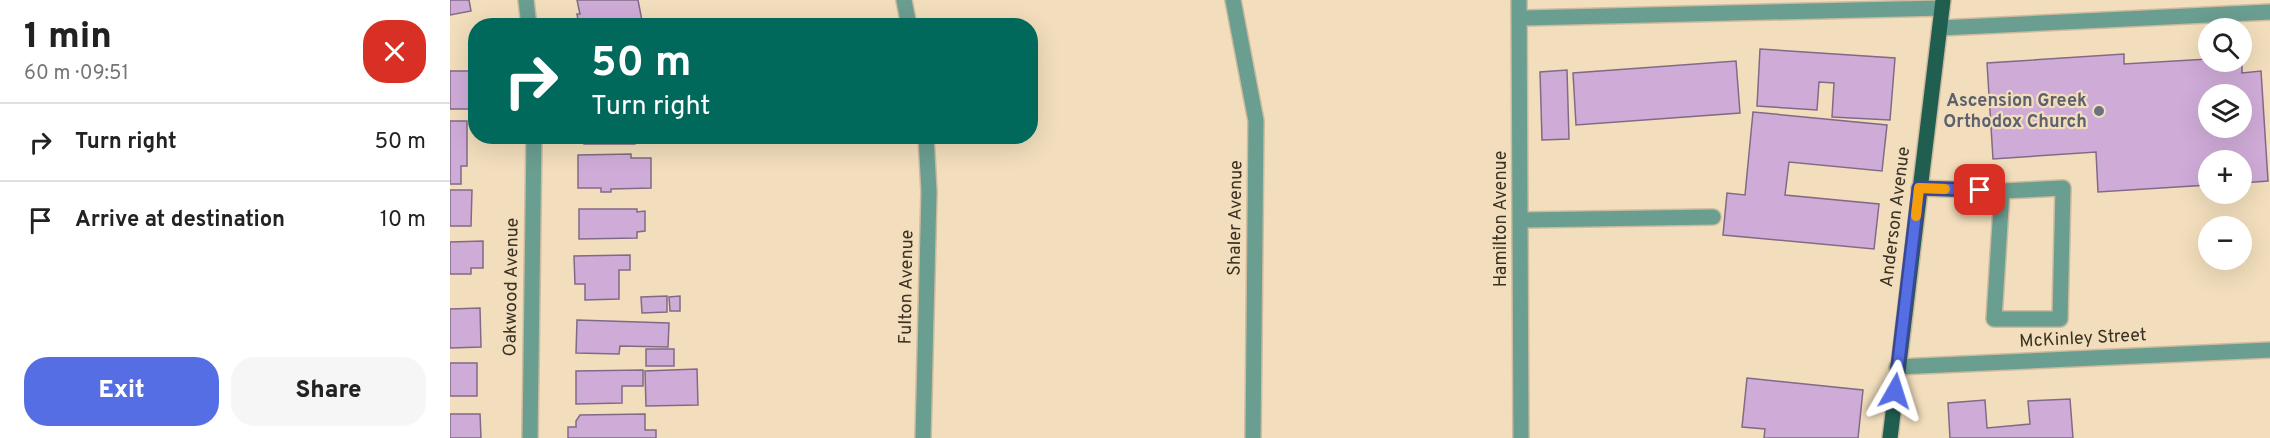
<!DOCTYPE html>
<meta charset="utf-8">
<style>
body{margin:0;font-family:Overpass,sans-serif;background:#f6f6f6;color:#222;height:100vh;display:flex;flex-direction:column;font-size:22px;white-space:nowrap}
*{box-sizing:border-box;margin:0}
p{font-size:20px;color:#767676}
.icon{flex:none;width:33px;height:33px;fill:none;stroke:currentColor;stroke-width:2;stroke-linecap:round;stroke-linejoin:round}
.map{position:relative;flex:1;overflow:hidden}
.details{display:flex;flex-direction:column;background:#fff;width:450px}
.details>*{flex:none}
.top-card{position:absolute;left:18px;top:18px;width:570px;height:126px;border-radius:24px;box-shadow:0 6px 24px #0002;background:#00695c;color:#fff;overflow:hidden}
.buttons{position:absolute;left:1748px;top:18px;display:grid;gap:12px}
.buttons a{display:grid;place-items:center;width:54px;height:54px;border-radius:50%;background:#fff;box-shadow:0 6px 24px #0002;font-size:30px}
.pin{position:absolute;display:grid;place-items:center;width:51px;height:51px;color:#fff;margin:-26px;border-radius:12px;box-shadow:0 3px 9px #0006}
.me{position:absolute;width:66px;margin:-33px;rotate:6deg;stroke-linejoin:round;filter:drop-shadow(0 0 4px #0008)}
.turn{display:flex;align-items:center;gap:21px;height:126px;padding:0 24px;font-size:27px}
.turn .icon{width:78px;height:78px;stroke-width:2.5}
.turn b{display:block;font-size:42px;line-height:51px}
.round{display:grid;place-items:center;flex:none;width:63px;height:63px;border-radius:24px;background:#f6f6f6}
.summary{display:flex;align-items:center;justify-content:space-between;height:102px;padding:0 24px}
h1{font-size:36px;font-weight:800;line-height:45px}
.button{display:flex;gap:12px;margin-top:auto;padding:12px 24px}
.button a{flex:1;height:69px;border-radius:24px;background:#566ee4;color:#fff;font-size:24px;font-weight:800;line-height:69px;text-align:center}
.button a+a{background:#f6f6f6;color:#222}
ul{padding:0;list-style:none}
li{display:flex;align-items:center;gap:18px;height:78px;padding:0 24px;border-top:2px solid #e0e0e0}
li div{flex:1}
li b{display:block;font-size:22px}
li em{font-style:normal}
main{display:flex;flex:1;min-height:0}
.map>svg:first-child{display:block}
.building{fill:#cfacd8;stroke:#816a86;stroke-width:1.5;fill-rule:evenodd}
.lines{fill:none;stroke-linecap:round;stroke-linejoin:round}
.minor-casing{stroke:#cdbb9e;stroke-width:18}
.major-casing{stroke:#cdbb9e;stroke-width:18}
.minor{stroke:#6a9e90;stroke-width:15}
.major{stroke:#205e50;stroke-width:15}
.route-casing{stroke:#384894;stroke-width:15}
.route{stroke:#566ee4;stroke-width:10}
.slow{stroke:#f59e0b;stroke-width:10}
.worship-dot{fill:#6b7280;stroke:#f2debc;stroke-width:2}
.labels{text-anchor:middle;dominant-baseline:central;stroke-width:4.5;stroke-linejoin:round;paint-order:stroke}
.worship-label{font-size:18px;font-weight:bold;fill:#5b616d;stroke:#f2debc;text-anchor:end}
.street-label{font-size:18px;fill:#393124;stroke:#f2debc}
</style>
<main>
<section class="details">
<div class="summary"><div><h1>1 min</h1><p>60 m · 09:51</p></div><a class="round" style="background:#d93025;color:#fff"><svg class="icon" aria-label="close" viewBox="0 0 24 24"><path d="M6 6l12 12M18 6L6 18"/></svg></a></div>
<ul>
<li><svg class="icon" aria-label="right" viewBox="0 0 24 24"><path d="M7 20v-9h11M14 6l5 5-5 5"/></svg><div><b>Turn right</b></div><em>50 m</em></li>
<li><svg class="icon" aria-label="arrive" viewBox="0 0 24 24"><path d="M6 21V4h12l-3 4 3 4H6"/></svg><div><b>Arrive at destination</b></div><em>10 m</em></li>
</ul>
<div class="button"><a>Exit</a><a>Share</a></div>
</section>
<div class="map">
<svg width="1820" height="438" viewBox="0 0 1820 438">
<rect width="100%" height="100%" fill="#f2debc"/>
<path class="building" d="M 0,0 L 19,0 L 21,11 L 0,15 Z
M 127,0 L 188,0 L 193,26 L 129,26 L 127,14 L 130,14 Z
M 1310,49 L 1445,58 L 1440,120 L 1382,117 L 1384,83 L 1369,82 L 1367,110 L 1307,106 Z
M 1674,54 L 1674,64 L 1758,59 L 1758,62 L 1791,62 L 1792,57 L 1792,73 L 1811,71 L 1818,181 L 1791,183 L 1791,160 L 1758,160 L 1758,185 L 1648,192 L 1646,152 L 1543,159 L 1537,63 ZM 1758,94 L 1791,94 L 1791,128 L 1758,128 Z
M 1286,61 L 1290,113 L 1126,125 L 1123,73 Z
M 1117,70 L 1119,139 L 1092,140 L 1090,72 Z
M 0,71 L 19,71 L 19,75 L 26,75 L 26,109 L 0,109 Z
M 1303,112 L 1437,125 L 1432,171 L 1339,162 L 1335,195 L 1429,204 L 1424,249 L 1273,235 L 1277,193 L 1295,195 Z
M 0,121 L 17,121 L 17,166 L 11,166 L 11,184 L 0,184 Z
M 134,136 L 185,136 L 185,144 L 134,144 Z
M 181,154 L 181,158 L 201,158 L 201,188 L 161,189 L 161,192 L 151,192 L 151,188 L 128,188 L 128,155 Z
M 0,190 L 22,190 L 21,226 L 0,226 Z
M 129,209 L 187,209 L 187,212 L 195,211 L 195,231 L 187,232 L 187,238 L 129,239 Z
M 33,241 L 33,268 L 21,268 L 21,274 L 0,274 L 0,242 Z
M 180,255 L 180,270 L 169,270 L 169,299 L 135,300 L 135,284 L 125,284 L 124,256 Z
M 217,296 L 217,312 L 192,313 L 191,297 Z
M 230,296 L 230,311 L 220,311 L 219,297 Z
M 30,308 L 31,347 L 0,348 L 0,309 Z
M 127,320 L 219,323 L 218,347 L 170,346 L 169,354 L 126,353 Z
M 196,349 L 224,349 L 224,366 L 196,366 Z
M 0,363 L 27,363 L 27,396 L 0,396 Z
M 247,369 L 248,405 L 196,406 L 195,371 Z
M 193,370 L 193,386 L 172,386 L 172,403 L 126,404 L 126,371 Z
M 1297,378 L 1413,390 L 1408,438 L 1314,438 L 1315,429 L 1292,427 Z
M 1620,399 L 1623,438 L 1500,438 L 1498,403 L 1535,400 L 1537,428 L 1580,424 L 1578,401 Z
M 0,414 L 30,414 L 31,438 L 0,438 Z
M 195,414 L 195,430 L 206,430 L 206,438 L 118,438 L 118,427 L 126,427 L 126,421 L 130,415 Z"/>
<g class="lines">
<defs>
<path id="minor" d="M 76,0 L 79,26
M 454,0 L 459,26
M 783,0 L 806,121 L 803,438
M 1069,0 L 1071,438
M 1069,18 L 1492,8
M 1490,28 L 1820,12
M 1469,188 L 1552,191 L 1613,188 L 1610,319 L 1544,319 L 1552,191
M 1070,220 L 1263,217
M 1447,367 L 1820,350
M 80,438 L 84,136
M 473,438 L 479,192 L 476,136"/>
<path id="major" d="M 1440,438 L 1493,0"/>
</defs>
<use href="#minor" class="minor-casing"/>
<use href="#major" class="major-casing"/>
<use href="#minor" class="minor"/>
<use href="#major" class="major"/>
</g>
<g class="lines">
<defs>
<path id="route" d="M 1445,391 L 1469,188 L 1530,190"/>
</defs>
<use href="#route" class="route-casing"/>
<use href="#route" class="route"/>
<path class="slow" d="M 1466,216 L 1469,188 L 1495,189"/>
</g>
<circle class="worship-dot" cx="1649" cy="111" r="6"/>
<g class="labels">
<g class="worship-label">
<text x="1637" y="101">Ascension Greek<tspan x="1637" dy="21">Orthodox Church</tspan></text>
</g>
<g class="street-label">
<text transform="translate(1446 217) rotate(-83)">Anderson Avenue</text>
<text transform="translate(786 218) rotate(-89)">Shaler Avenue</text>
<text transform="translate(1051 219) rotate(-90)">Hamilton Avenue</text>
<text transform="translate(62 287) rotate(-89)">Oakwood Avenue</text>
<text transform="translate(457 287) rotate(-89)">Fulton Avenue</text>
<text transform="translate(1633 339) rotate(-3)">McKinley Street</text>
</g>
</g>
</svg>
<div class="buttons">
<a><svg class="icon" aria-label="search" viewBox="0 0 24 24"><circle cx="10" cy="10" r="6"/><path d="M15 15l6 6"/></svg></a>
<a><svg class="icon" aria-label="layers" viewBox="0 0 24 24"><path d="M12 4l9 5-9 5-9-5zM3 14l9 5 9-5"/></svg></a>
<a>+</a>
<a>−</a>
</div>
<div class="pin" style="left:1530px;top:190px;background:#d93025"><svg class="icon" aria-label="arrive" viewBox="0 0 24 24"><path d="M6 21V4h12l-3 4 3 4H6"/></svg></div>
<svg class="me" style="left:1445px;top:391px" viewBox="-20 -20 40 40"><path d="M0-17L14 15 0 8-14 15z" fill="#566ee4" stroke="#fff" stroke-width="4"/></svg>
<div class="top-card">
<div class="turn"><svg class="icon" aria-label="right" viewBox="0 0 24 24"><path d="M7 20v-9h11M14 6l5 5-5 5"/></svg><div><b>50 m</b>Turn right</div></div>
</div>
</div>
</main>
